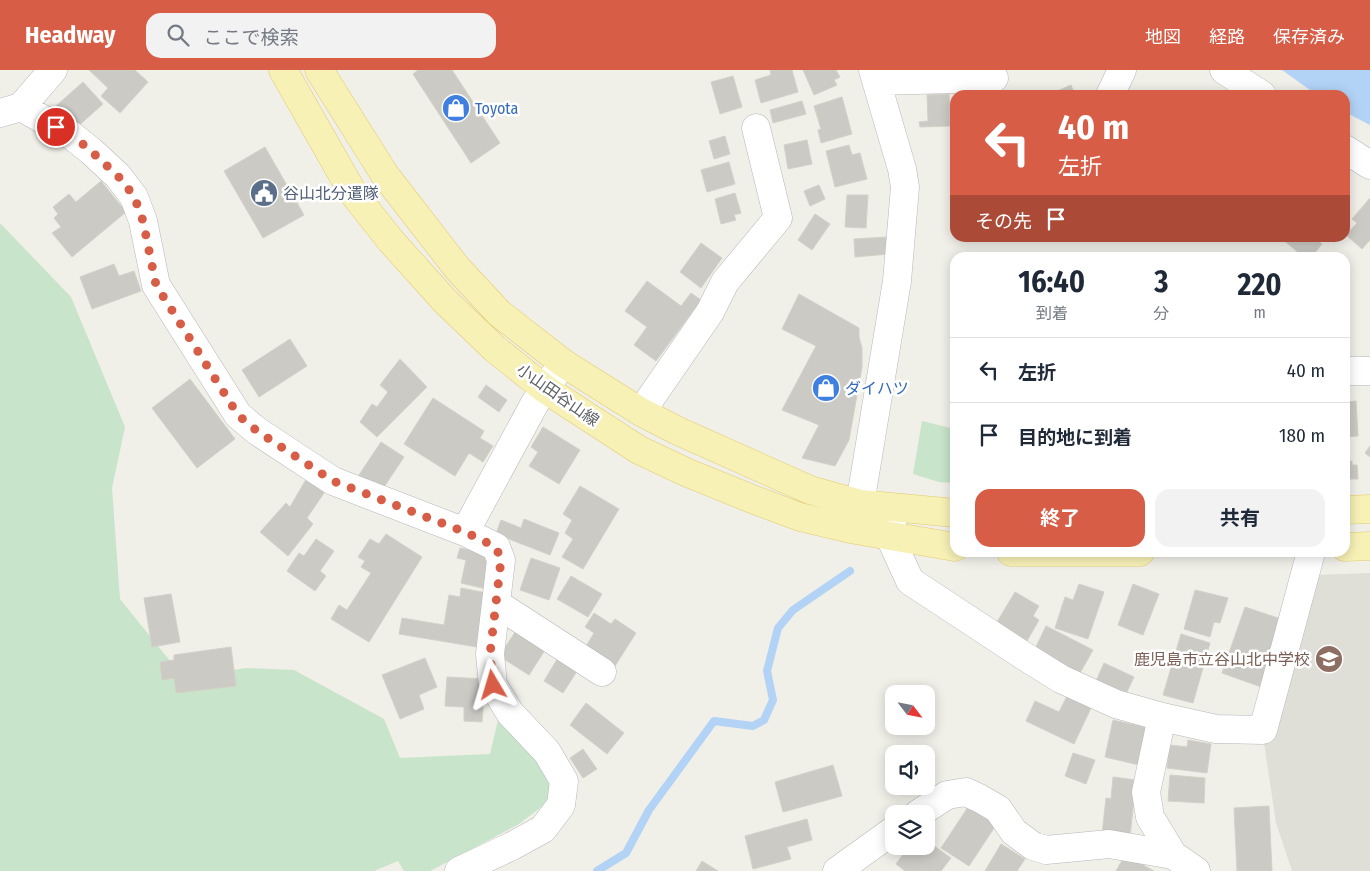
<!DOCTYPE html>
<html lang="ja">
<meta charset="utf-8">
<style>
body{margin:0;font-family:"Fira Sans Condensed","Noto Sans JP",sans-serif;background:#f2f2f3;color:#1f2937;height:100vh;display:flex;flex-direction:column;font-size:19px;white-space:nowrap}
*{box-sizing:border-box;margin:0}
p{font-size:16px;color:#747a83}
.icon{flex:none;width:28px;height:28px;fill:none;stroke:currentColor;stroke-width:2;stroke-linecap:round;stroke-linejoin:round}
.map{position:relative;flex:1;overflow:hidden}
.drawer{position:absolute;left:950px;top:182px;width:400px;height:305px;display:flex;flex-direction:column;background:#fff;border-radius:15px;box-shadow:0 2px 12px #0003}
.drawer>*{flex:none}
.top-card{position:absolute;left:950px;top:20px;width:400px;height:152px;border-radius:15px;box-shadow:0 2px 12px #0003;background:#d75d47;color:#fff;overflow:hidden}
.needle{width:32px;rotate:122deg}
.controls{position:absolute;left:885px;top:615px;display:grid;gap:10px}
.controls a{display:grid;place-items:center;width:50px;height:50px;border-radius:10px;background:#fff;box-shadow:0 2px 12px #0003;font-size:25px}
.pin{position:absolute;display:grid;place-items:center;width:42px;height:42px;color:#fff;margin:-21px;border:2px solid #fff;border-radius:50%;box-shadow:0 1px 5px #0007}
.me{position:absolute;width:55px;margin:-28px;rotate:353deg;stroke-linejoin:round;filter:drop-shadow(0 0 4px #0008)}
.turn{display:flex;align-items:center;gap:18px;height:105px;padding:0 25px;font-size:22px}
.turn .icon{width:65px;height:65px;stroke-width:2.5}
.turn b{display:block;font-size:35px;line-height:42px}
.then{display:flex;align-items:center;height:48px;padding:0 25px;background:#0003;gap:10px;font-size:19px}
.eta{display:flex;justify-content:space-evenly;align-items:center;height:85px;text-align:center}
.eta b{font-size:30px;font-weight:700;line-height:35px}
.primary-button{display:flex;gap:10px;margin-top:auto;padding:10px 25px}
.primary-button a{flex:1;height:58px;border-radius:15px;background:#d75d47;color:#fff;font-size:20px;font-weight:700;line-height:58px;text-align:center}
.primary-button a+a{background:#f2f2f3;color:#1f2937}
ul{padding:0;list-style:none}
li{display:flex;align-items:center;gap:15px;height:65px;padding:0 25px;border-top:1px solid #e0e1e3}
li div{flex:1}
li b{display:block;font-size:19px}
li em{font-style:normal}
header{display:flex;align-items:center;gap:30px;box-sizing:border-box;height:70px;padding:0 25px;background:#d75d47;color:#fff}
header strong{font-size:24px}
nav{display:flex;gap:28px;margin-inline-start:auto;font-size:18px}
.search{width:350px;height:45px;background:#f2f2f3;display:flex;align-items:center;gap:12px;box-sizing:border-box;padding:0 18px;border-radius:15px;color:#747a83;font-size:19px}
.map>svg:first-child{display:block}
.education{fill:#dfded7}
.green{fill:#c8e4ca}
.water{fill:#b2d3f6}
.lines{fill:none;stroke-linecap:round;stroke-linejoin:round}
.stream{stroke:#b2d3f6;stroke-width:8}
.building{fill:#cbcac5;stroke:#d4d1c7}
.minor-casing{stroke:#b5b7bb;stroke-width:29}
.major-casing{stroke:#e3cb6e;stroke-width:29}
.minor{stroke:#fff;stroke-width:28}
.major{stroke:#f7f1b6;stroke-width:28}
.route{stroke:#d75d47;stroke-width:9;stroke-dasharray:0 16.2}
.labels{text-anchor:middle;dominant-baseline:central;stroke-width:5;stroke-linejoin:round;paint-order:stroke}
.shop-label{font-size:16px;fill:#366cbe;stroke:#fff;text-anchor:start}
.service-label{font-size:16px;fill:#4e5e75;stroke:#fff;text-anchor:start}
.street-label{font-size:16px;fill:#5f6267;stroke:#fff}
.education-label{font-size:16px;fill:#785e54;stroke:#fff;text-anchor:end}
</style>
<header>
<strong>Headway</strong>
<div class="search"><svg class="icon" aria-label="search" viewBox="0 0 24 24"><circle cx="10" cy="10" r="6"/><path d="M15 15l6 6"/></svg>ここで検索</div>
<nav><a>地図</a><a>経路</a><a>保存済み</a></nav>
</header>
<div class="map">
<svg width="1370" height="801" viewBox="0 0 1370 801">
<rect width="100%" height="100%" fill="#f0efe8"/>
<path class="education" d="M 1370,503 L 1370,801 L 1292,801 L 1276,753 L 1264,673 L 1313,505 Z"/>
<path class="green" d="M 0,153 L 71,227 L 125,357 L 112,418 L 120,529 L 183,607 L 247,598 L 294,600 L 384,649 L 400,688 L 490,684 L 504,625 L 575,711 L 519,754 L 430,801 L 404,801 L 398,791 L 374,801 L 0,801 Z
M 922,351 L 955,359 L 955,413 L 939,412 L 913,404 Z"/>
<path class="water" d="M 1282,0 L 1370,0 L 1370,55 L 1345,42 L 1345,25 L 1317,25 Z"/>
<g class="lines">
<path class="stream" d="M 597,801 L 626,783 L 649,740 L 714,651 L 753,656 L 764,650 L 773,630 L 767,601 L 778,558 L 793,540 L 850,501"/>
</g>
<path class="building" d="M 89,0 L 135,0 L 148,12 L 120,43 L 101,26 L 108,18 Z
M 418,0 L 452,0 L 500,73 L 471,93 L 413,4 Z
M 770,0 L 792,0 L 798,22 L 761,33 L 755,10 L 771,5 Z
M 803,0 L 836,0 L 840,7 L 834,10 L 837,15 L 814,25 Z
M 733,6 L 742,37 L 720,44 L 711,12 Z
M 83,12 L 103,34 L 76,58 L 56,36 Z
M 1071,15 L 1075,25 L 1056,25 L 1055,22 Z
M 1025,23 L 1041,23 L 1041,25 L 1025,25 Z
M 949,24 L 950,56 L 920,57 L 919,52 L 928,51 L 927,25 Z
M 842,27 L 852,64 L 821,73 L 818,60 L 821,59 L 814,36 Z
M 802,31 L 806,44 L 773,53 L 770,40 Z
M 725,66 L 730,84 L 714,89 L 709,71 Z
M 807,70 L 812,94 L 788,99 L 784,75 Z
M 849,75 L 852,85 L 860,83 L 867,109 L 835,117 L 826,81 Z
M 265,77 L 304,145 L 263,168 L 224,101 Z
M 729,92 L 735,114 L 707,122 L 701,100 Z
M 101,111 L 126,142 L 72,187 L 52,163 L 61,157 L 54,148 L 58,144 L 53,137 L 69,124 L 76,132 Z
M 819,115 L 825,129 L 810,136 L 804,121 Z
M 735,123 L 741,143 L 734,145 L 736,150 L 721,154 L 715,129 Z
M 847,125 L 868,125 L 866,158 L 845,157 Z
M 1370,128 L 1370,170 L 1362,179 L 1346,165 L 1357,153 L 1352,149 Z
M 815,144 L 830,154 L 812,180 L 798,170 Z
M 887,167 L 889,184 L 855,187 L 854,169 Z
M 1084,168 L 1098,168 L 1086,172 Z
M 1281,168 L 1314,168 L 1322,174 L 1311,188 L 1305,188 Z
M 701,173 L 722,188 L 701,218 L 680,202 Z
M 114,194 L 119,206 L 134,201 L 141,221 L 92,239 L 80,207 Z
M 647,211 L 681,236 L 691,223 L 701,230 L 656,291 L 634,275 L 647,257 L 625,241 Z
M 799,224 L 859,258 L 859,267 L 862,278 L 862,297 L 849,370 L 835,396 L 802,388 L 819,355 L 782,340 L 816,276 L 782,259 Z
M 290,269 L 307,296 L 259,327 L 242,300 Z
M 400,289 L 427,317 L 377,367 L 360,352 L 372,334 L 377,337 L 388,322 L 380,315 Z
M 190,309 L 235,369 L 197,398 L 152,338 Z
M 486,315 L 507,330 L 499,342 L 478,327 Z
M 433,328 L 484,361 L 480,368 L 493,376 L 483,392 L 469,383 L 455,406 L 404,374 Z
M 1356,331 L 1358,366 L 1345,367 L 1345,332 Z
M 543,357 L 580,380 L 559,414 L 529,396 L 538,382 L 531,377 Z
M 381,372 L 404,387 L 382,420 L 359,405 Z
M 1370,376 L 1370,387 L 1365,383 Z
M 1352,391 L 1352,395 L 1357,395 L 1358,409 L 1345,409 L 1345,392 Z
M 308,406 L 326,420 L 307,448 L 313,454 L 288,486 L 260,462 L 286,433 L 290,437 Z
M 580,416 L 619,439 L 583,499 L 562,487 L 573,469 L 565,463 L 572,450 L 563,444 Z
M 524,449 L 559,463 L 550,485 L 496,464 L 501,450 L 521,458 Z
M 386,464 L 422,487 L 369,572 L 331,549 L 339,535 L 347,540 L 371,503 L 361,497 L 365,491 L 358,487 L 370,469 L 379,474 Z
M 316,469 L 334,481 L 320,501 L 326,506 L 315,521 L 287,501 L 299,483 L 304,486 Z
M 460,478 L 493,485 L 486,519 L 461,513 L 466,490 L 457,488 Z
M 531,488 L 560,498 L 549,530 L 520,520 Z
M 571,506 L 602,524 L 588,547 L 557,529 Z
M 1079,514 L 1104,522 L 1088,569 L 1055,558 L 1065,527 L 1073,530 Z
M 1133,514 L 1159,524 L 1143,565 L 1118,555 Z
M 461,518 L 487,523 L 477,577 L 399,564 L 402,548 L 444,555 L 449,525 L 460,527 Z
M 1195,520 L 1228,528 L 1220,553 L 1214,552 L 1210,567 L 1184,559 Z
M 1015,522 L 1039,536 L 1033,546 L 1039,550 L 1027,571 L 997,552 Z
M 171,524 L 180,572 L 152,577 L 144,528 Z
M 1245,537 L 1287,551 L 1264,618 L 1222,603 Z
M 594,543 L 611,554 L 615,549 L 636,563 L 615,596 L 585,578 L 594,563 L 585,557 Z
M 1046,556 L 1093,580 L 1079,605 L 1034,581 Z
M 518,558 L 547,577 L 529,605 L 499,586 Z
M 1181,564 L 1210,573 L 1193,633 L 1163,625 Z
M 231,577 L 236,616 L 176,623 L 174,608 L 162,610 L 160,592 L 174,590 L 174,585 Z
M 559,586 L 579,598 L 563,623 L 544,611 Z
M 425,588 L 437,617 L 419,625 L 424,639 L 400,649 L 382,605 Z
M 1104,593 L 1134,607 L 1126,624 L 1096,611 Z
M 447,607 L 485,609 L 482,652 L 464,651 L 464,637 L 445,636 Z
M 1067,626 L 1091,638 L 1074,674 L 1026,651 L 1035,631 L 1059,642 Z
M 586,633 L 624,663 L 607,684 L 570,655 Z
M 1113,650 L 1148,658 L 1139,695 L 1105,687 Z
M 1188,670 L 1211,674 L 1207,703 L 1167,698 L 1170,675 L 1187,677 Z
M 583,679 L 597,699 L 583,708 L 570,688 Z
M 1073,683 L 1095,690 L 1086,714 L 1065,706 Z
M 833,695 L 842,726 L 783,742 L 775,712 Z
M 1170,705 L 1205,708 L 1204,733 L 1168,731 Z
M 1113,707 L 1136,710 L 1130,767 L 1102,764 L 1106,728 L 1111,729 Z
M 1269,736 L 1272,801 L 1237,801 L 1234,738 Z
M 968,737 L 996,755 L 969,796 L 941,778 Z
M 807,749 L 812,770 L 787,777 L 791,789 L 753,799 L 745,766 Z
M 926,770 L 951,788 L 941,801 L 905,801 L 896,794 L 909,776 L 926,776 Z
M 1001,774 L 1025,789 L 1017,801 L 985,801 Z
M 1125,785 L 1154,801 L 1116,801 Z
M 702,791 L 718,801 L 696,801 Z"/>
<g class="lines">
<defs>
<path id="minor" d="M 1224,0 L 1262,25
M 876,11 L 994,8
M 1110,25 L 1122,0
M 21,37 L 71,65 L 91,81 L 118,106 L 134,127 L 143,151 L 156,215 L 238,345 L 257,361 L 333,411 L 465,462 L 496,477 L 501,490 L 490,584 L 493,615 L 510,643 L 547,682 L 564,711 L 561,735 L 543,759 L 512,776 L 459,801
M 0,43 L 21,37 L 53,0
M 1345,79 L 1370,95
M 1348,301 L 1370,301
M 641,342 L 710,242 L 725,212 L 778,148 L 756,58
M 860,434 L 897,211 L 905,117 L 902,99 L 873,0
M 893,447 L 889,465 L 910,511 L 1024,586 L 1061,609 L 1116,634 L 1162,647 L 1216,659 L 1263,660 L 1311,482
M 465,462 L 535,333 L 563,293
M 497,534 L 602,602
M 1162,647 L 1146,722 L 1150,747 L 1173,785 L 1196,801
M 918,744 L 947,725 L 966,722 L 979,728 L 998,739 L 1014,762 L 1033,776 L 1046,780 L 1109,774 L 1173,785
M 837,801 L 894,760"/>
<path id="major" d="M 283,0 L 353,123 L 391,171 L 445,231 L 495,279 L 545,319 L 639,380 L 688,403 L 752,429 L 800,447 L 850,459 L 955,477
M 319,0 L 385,105 L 457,198 L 499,243 L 563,293 L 641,342 L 678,361 L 810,420 L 860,434 L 955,443
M 1345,440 L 1370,439
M 1345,477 L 1370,476
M 1011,482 L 1140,482"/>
</defs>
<use href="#minor" class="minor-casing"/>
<use href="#major" class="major-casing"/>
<use href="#minor" class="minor"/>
<use href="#major" class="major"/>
</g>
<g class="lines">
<path class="route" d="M 56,57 L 72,65 L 91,81 L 118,106 L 134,126 L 143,151 L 156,215 L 238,345 L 257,361 L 333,411 L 465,462 L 496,477 L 501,490 L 490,584 L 493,615"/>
</g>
<defs>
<symbol id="shop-disc" viewBox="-11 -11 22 22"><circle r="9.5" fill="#3f7fe0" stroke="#fff"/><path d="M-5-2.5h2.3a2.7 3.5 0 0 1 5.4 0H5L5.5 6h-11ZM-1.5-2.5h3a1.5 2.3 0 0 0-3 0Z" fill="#fff"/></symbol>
<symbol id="civic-disc" viewBox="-11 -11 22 22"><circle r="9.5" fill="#5c6f8a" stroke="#fff"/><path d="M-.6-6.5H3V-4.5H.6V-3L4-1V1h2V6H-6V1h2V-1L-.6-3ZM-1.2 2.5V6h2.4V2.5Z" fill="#fff"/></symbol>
<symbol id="school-disc" viewBox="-11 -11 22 22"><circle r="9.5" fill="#8d6e63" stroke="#fff"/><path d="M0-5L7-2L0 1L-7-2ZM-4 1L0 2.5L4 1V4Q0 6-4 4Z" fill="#fff"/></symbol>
</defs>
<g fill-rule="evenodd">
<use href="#shop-disc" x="440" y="22" width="32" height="32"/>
<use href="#civic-disc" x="248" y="107" width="32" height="32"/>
<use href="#shop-disc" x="810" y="302" width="32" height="32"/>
<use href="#school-disc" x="1313" y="573" width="32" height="32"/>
</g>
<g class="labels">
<g class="shop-label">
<text x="475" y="38">Toyota</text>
<text x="845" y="318">ダイハツ</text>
</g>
<g class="service-label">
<text x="283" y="123">谷山北分遣隊</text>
</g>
<g class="street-label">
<text transform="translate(558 325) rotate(35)">小山田谷山線</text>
</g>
<g class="education-label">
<text x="1310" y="589">鹿児島市立谷山北中学校</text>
</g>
</g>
</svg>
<div class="controls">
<a><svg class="needle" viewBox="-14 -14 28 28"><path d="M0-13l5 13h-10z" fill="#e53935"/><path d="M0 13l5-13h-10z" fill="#747a83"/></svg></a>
<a><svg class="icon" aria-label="sound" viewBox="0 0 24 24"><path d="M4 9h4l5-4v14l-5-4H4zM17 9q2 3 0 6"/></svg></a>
<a><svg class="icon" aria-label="layers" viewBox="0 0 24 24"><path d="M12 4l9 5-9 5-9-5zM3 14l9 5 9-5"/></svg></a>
</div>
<div class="pin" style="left:56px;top:57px;background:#d93025"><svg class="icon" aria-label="arrive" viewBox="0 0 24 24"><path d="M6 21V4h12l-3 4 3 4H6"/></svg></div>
<svg class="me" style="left:493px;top:615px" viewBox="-20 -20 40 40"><path d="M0-17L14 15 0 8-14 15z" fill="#d75d47" stroke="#fff" stroke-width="4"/></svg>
<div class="top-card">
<div class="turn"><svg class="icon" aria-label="left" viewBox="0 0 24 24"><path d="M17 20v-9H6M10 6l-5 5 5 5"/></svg><div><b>40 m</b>左折</div></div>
<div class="then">その先<svg class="icon" aria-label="arrive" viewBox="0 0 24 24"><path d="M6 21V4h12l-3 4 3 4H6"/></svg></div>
</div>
<section class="drawer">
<div class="eta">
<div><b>16:40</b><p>到着</p></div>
<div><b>3</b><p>分</p></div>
<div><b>220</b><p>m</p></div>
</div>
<ul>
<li><svg class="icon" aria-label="left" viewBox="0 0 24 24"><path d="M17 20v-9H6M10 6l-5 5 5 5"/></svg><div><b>左折</b></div><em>40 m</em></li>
<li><svg class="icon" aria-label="arrive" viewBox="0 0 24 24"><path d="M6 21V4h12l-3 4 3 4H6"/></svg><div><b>目的地に到着</b></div><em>180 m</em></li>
</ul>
<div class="primary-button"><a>終了</a><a>共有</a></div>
</section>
</div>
